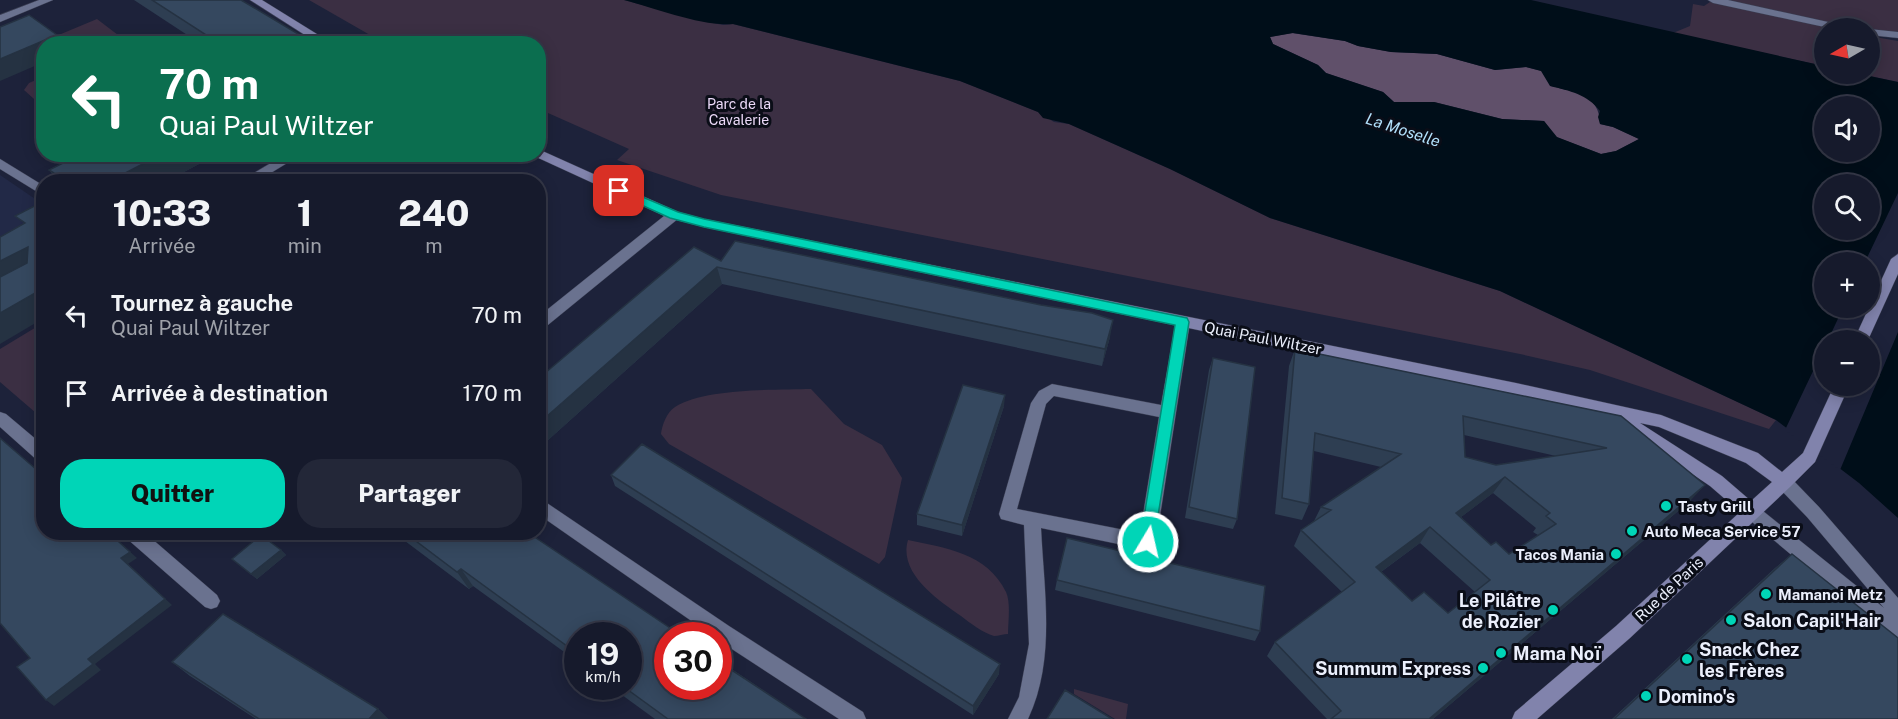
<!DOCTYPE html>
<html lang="fr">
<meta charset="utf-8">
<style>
body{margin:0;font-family:"Public Sans",sans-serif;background:#232738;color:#f1f3f6;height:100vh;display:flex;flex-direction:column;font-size:22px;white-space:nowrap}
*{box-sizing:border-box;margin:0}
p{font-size:20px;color:#9ea1a9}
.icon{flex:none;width:33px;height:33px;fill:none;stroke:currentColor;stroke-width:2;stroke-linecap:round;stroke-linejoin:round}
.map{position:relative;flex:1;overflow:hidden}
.drawer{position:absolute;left:36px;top:174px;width:510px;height:366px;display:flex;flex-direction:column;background:#161a2c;border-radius:24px;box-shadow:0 3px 15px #0003,0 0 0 2px #353848}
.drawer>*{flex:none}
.hud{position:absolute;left:36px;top:36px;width:510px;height:126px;border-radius:24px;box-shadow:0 3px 15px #0003,0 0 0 2px #353848;background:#0b6e4f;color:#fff;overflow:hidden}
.needle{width:39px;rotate:261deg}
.controls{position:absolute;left:1814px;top:18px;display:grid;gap:12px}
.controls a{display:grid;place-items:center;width:66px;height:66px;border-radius:50%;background:#161a2c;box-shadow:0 3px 15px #0003,0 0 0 2px #353848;font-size:30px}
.speed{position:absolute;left:564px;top:622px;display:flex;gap:12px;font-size:30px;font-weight:700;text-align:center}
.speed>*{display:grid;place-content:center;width:78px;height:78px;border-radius:50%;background:#161a2c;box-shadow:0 3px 15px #0003,0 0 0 2px #353848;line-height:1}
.speed small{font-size:15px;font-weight:400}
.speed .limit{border:9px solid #d22;background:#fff;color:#111}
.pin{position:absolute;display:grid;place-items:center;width:51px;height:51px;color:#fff;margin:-26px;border-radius:12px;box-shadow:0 3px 9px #0006}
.me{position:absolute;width:66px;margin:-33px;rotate:9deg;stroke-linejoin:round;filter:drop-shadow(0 0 4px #0008)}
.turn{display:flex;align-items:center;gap:21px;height:126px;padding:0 24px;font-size:27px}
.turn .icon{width:78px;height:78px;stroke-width:2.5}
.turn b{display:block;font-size:42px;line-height:51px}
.eta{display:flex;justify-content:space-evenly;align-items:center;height:102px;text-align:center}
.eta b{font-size:36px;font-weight:800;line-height:42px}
.primary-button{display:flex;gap:12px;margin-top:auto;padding:12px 24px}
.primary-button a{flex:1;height:69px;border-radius:24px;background:#00d5b7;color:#111;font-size:24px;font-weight:800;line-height:69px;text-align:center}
.primary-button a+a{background:#232738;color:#f1f3f6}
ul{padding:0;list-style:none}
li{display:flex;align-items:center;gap:18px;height:78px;padding:0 24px}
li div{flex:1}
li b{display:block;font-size:22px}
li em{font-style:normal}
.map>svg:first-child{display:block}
.built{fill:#222947}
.green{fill:#3b2f43}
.forest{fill:#60506a}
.water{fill:#000e19;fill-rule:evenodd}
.pier{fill:#1d223a}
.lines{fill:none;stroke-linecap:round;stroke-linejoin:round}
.street-casing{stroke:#393d51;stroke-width:1}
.secondary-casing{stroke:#393d51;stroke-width:1}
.street{fill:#6a728f;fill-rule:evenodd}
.secondary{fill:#8183ac;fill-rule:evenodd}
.wall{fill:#2e3e52;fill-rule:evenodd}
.shaded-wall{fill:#253242}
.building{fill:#35485f;stroke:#253242;stroke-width:1.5;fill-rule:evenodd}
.route{fill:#00d5b7;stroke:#008a77;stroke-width:1.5}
.poi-dot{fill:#00d5b7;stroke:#0a0d17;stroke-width:2}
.labels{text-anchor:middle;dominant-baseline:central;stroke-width:6;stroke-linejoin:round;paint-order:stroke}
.far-park-label{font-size:14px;fill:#ecdaf9;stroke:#0a0d17}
.street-label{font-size:15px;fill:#ebeffc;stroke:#0a0d17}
.poi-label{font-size:15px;font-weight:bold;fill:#ebeffc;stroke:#0a0d17;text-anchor:start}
.water-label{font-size:16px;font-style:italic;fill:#b2e0fb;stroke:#0a0d17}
.near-poi-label{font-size:18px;font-weight:bold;fill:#ebeffc;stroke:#0a0d17;text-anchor:start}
</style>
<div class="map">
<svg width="1898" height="719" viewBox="0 0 1898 719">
<rect width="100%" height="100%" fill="#1d223a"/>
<path class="built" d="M 0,175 L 44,205 L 0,283 Z"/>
<path class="green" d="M 309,0 L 624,0 L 698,20 L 723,25 L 733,24 L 960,81 L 1038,112 L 1054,122 L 1069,124 L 1170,169 L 1270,218 L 1500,291 L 1776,420 L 1769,429 L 1590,370 L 1520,354 L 721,195 L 617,160 L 629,149 L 539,109 L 538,44 L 384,43 Z
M 1713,0 L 1898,0 L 1898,35 L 1869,32 L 1869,28 L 1842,28 Z
M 1710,2 L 1832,28 L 1824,28 L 1824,66 L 1673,33 L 1690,26 L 1693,4 L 1704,6 Z
M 97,19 L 118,35 C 96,45 81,50 61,34 Z
M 1869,36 L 1898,41 L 1898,82 L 1860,74 L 1869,74 Z
M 43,77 L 43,107 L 24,90 L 29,83 Z
M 43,323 L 43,409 L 36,413 L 0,382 L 0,349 Z
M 811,389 L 844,424 L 882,445 L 902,478 L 885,557 L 879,564 L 669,444 L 661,434 C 662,425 667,412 675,407 C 705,388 776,390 811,389 Z
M 908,540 C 946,548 987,553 1006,592 C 1011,603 1008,622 1008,634 C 1004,634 998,636 994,636 C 983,633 970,623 961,616 C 938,600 898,573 908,540 Z
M 1074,689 L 1128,704 L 1126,719 L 1115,719 L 1074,694 Z"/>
<path class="forest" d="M 1292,33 L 1345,41 L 1358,46 L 1391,52 L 1437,54 L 1495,70 L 1526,67 L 1542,71 L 1551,86 C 1574,92 1600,94 1600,124 L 1613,127 L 1639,139 L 1616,151 L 1601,154 L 1556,137 L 1544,121 L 1502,119 L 1434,102 L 1394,102 L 1383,92 L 1326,73 L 1318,65 L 1273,44 L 1270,37 Z"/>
<path class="water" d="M 624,0 L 1531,0 L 1824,66 L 1824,74 L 1860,74 L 1898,82 L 1898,518 L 1859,483 L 1776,420 L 1500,291 L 1270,218 L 1170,169 L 1069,124 L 1043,118 L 1038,112 L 960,81 L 733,24 C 703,27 655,8 624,0 ZM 1293,33 L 1345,41 L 1358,46 L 1391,52 L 1437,54 L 1495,70 L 1526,67 L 1541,71 L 1550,86 C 1570,91 1587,94 1600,111 L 1598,117 L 1600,124 L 1613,127 L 1639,139 L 1616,151 L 1601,154 L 1557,137 L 1544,121 L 1502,119 L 1434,102 L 1394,102 L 1383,92 L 1326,73 L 1318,65 L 1273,44 L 1270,37 ZM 1824,106 L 1869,106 L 1869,152 L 1824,152 ZM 1824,184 L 1869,184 L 1869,230 L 1824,230 ZM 1824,262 L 1869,262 L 1869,308 L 1824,308 ZM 1824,340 L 1869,340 L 1869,386 L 1824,386 Z"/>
<path class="pier" d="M 1898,193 L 1898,332 L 1840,470 L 1785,430 L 1824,348 L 1824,386 L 1869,386 L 1869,340 L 1828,340 L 1843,308 L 1869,308 L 1869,262 L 1865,262 Z"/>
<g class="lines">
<defs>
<path id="street" d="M 39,0 L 53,0 L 0,22 L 0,15 Z
M 1708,0 L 1728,0 L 1842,25 L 1847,28 L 1829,28 L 1713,3 Z
M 1869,29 L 1898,32 L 1898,38 L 1869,35 Z
M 286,154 L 302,154 L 256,182 L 239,182 Z
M 0,159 L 44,186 L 44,196 L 0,169 Z
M 674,211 L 679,212 L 681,215 L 679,218 L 543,329 L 538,330 L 538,317 L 669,212 Z
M 1183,317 L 1190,322 L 1156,542 L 1153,547 L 1147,550 L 1041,528 C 1044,592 1056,659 1028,719 L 1008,719 L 1019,697 L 1029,644 L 1024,525 L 1001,519 L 999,514 L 1031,403 L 1039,391 L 1052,384 L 1161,405 L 1176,322 ZM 1054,396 L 1159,417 L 1140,533 L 1017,509 L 1046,404 Z
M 0,412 L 6,414 L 44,446 L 44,462 L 38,461 L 0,427 Z
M 1784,475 L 1790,477 L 1819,507 L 1898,598 L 1898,641 L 1891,638 L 1746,517 L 1744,512 L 1746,507 L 1752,505 L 1758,507 L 1884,608 L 1807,517 L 1778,487 L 1776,482 L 1778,477 Z
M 538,497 L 729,626 L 863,712 L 866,719 L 839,719 L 718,640 L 718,636 L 713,636 L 538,514 Z
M 123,532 L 144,532 L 217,595 L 220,601 L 217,607 L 211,609 L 205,607 L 125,537 Z"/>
<path id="secondary" d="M 250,0 L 262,0 L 333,44 L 319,44 Z
M 538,149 L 678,212 L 704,219 L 1516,383 L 1661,415 L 1758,453 L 1782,472 L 1803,453 L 1834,386 L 1849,386 L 1815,462 L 1790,487 L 1630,638 L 1537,719 L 1512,719 L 1515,712 L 1616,626 L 1740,512 L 1710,486 L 1612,420 L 1610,416 L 704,227 L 669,218 L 534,156 L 538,154 ZM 1640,423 L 1659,427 L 1746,463 L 1772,482 L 1751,501 L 1722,476 Z
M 1898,254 L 1898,274 L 1868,340 L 1854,340 L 1891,259 Z"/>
</defs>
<use href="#street" class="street-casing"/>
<use href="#secondary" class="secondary-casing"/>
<use href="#street" class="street"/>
<use href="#secondary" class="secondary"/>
</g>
<path class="wall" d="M 134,0 L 241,0 L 315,44 L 201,44 Z
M 81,154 L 218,154 L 165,182 L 59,182 L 49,170 Z
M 721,261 L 1110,337 L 1102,366 L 722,284 L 547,441 L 538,436 L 538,379 Z
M 1295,349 L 1621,416 L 1690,501 L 1433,719 L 1327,719 L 1267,656 L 1275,642 L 1342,592 L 1294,546 L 1301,530 L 1314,521 L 1321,507 L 1381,467 L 1314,451 L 1309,504 L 1302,520 L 1275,514 L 1289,366 ZM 1464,435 L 1556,456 L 1496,465 L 1465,457 ZM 1493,493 L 1536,528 L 1533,532 L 1538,535 L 1509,554 L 1491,545 L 1461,517 ZM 1420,543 L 1475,592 L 1448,613 L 1412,601 L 1381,572 Z
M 1213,358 L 1237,519 L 1233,529 L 1185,518 L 1209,370 Z
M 1004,406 L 962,536 L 917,525 L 917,514 Z
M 611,475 L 999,674 L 973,715 L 615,486 Z
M 393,532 L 527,532 L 806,719 L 655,719 L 611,687 L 628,687 L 578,636 L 578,662 L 473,586 L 469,589 Z
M 281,550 L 286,555 L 257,579 L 232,559 Z
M 1792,554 L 1898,719 L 1612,719 L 1775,568 Z
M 1057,580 L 1260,631 L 1255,641 L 1055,590 Z
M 172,662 L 378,709 L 388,719 L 256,719 L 190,676 Z"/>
<path class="shaded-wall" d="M 57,35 L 63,44 L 44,44 L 44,62 L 0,81 L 0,59 Z
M 162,154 L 218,154 L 165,182 L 108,182 Z
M 28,247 L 44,264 L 0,289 L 0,261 Z
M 717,267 L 722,284 L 547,441 L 538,424 Z
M 44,288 L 44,318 L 0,344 L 0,313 Z
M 1113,320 L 1110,337 L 1102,366 L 1105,349 Z
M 1005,395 L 1004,406 L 962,536 L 962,525 Z
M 1505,477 L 1493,493 L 1445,529 L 1456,513 Z
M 1705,485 L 1690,501 L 1433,719 L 1429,719 Z
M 1430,527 L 1420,543 L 1367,582 L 1376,567 Z
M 108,532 L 137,558 L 128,564 L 172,605 L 95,664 L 101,670 L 54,706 L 46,700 L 88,659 Z
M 281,550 L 286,555 L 257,579 L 251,574 Z
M 461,569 L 473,586 L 469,589 L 457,572 Z
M 1000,664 L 999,674 L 973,715 L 973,706 Z
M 378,709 L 388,719 L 369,719 Z"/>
<path class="building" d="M 152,0 L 241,0 L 315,44 L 220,44 Z
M 29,15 L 57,35 L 0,59 L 0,27 Z
M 81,154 L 162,154 L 108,182 L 68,182 L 49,170 Z
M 44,201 L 44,288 L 0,313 L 0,277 L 27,263 L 28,247 L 0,261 L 0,237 L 25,223 L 15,216 Z
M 735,241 L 1041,305 L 1092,313 L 1113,320 L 1105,349 L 717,267 L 538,424 L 538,379 L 694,247 L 721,261 Z
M 1295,349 L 1621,416 L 1705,485 L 1429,719 L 1331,719 L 1341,711 L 1275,642 L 1355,582 L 1301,530 L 1331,510 L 1321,507 L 1401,454 L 1315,433 L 1309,504 L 1282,498 ZM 1463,416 L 1607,448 L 1496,465 L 1465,457 ZM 1505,477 L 1550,513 L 1546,516 L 1556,524 L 1509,554 L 1496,542 L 1491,545 L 1456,513 ZM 1430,527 L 1490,580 L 1448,613 L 1424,592 L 1412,601 L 1376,567 Z
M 1213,358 L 1255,367 L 1237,519 L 1189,507 Z
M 963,385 L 1005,395 L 962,525 L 917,514 Z
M 0,438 L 44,476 L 44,532 L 108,532 L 130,552 L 121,558 L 165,599 L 88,659 L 93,664 L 46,700 L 17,667 L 30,658 L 0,623 Z
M 642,444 L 1000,664 L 973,706 L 611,475 Z
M 404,532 L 527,532 L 682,636 L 668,636 L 668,687 L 718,687 L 718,661 L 806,719 L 668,719 L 624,687 L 628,687 L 628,636 L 578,636 L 578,654 L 461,569 L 457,572 Z
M 261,535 L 281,550 L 251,574 L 232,559 Z
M 1067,538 L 1265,586 L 1260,631 L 1057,580 Z
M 1792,554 L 1898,638 L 1898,719 L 1614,719 Z
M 223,614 L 378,709 L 369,719 L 259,719 L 172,662 Z
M 1065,690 L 1112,719 L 1047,719 Z"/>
<path class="route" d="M 619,187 L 678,212 L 704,219 L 1187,318 L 1189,322 L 1153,547 L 1148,549 L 1142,547 L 1140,542 L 1175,325 L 704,227 L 670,218 L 615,193 L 615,188 Z"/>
<g class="poi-dot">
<circle cx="1666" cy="506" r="6"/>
<circle cx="1632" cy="531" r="6"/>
<circle cx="1616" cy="554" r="6"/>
<circle cx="1766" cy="594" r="6"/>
<circle cx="1553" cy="610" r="6"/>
<circle cx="1731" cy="620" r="6"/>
<circle cx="1501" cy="653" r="6"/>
<circle cx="1687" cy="659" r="6"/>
<circle cx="1483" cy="668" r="6"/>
<circle cx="1646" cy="696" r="6"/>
</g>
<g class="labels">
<g class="far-park-label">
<text x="739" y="104">Parc de la<tspan x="739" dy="16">Cavalerie</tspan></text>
</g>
<g class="street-label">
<text transform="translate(1263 338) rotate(11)">Quai Paul Wiltzer</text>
<text transform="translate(1669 589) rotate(-43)">Rue de Paris</text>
</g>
<g class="poi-label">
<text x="1678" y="506">Tasty Grill</text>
<text x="1644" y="531">Auto Meca Service 57</text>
<text x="1604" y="554" text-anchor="end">Tacos Mania</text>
<text x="1778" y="594">Mamanoi Metz</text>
</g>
<g class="water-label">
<text transform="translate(1403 130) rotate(18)">La Moselle</text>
</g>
<g class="near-poi-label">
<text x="1541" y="600" text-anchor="end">Le Pilâtre<tspan x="1541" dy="21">de Rozier</tspan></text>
<text x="1743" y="620">Salon Capil'Hair</text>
<text x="1699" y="649">Snack Chez<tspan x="1699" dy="21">les Frères</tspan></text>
<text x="1513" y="653">Mama Noï</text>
<text x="1471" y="668" text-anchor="end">Summum Express</text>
<text x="1658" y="696">Domino's</text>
</g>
</g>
</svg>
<div class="controls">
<a><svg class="needle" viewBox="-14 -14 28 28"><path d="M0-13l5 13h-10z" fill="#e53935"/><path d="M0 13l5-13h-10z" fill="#9ea1a9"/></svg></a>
<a><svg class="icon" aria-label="sound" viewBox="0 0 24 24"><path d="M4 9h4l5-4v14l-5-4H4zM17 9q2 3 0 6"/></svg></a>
<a><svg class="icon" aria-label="search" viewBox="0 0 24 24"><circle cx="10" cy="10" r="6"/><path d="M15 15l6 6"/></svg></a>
<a>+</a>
<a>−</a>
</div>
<div class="speed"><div>19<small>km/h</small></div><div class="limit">30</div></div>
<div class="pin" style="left:619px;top:191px;background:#d93025"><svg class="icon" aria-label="arrive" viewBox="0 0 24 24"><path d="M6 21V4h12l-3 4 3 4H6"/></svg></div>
<svg class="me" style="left:1148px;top:542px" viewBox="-20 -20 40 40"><circle r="17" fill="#00d5b7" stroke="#fff" stroke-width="3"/><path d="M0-11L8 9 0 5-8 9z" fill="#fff"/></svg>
<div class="hud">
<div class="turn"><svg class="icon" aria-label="left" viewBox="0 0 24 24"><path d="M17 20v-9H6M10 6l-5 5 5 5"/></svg><div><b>70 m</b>Quai Paul Wiltzer</div></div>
</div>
<section class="drawer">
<div class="eta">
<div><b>10:33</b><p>Arrivée</p></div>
<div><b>1</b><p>min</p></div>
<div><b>240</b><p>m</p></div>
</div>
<ul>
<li><svg class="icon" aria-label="left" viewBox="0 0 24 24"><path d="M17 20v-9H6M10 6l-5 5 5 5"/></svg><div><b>Tournez à gauche</b><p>Quai Paul Wiltzer</p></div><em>70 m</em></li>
<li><svg class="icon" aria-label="arrive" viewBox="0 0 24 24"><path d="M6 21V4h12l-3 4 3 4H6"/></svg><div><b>Arrivée à destination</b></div><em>170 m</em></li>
</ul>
<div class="primary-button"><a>Quitter</a><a>Partager</a></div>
</section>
</div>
